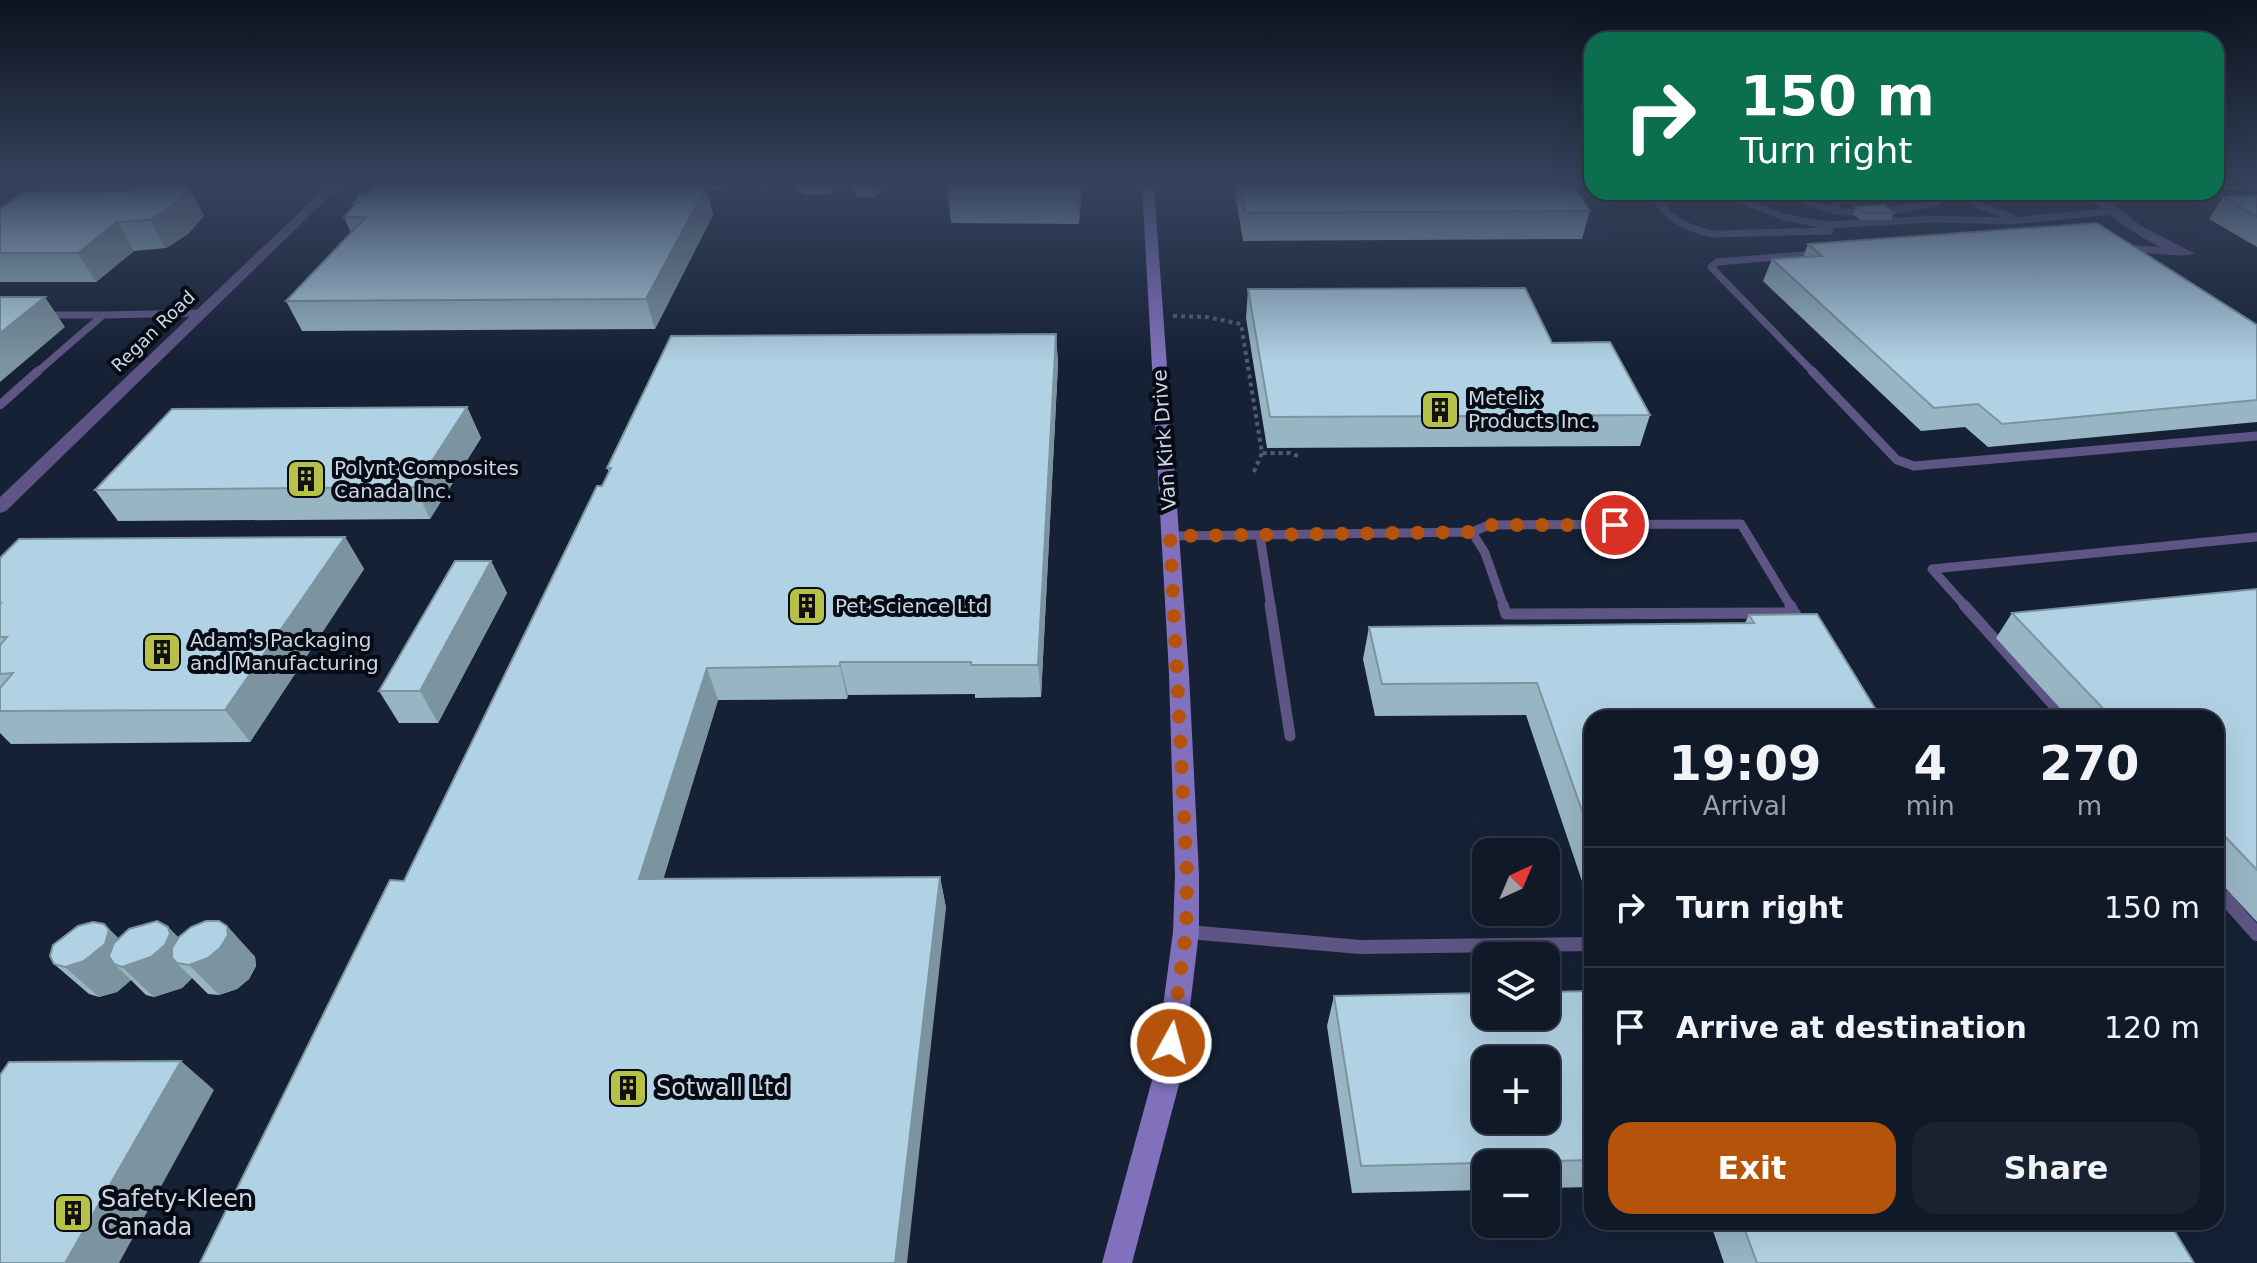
<!DOCTYPE html>
<meta charset="utf-8">
<style>
body{margin:0;font-family:"DejaVu Sans",sans-serif;background:#192230;color:#f1f3f6;height:100vh;display:flex;flex-direction:column;font-size:30px;white-space:nowrap}
*{box-sizing:border-box;margin:0}
p{font-size:26px;color:#9ca0a8}
.icon{flex:none;width:44px;height:44px;fill:none;stroke:currentColor;stroke-width:2;stroke-linecap:round;stroke-linejoin:round}
.map{position:relative;flex:1;overflow:hidden}
.side{position:absolute;left:1584px;top:710px;width:640px;height:520px;display:flex;flex-direction:column;background:#101928;border-radius:24px;box-shadow:0 8px 32px #0002,0 0 0 2px #303845}
.side>*{flex:none}
.top-card{position:absolute;left:1584px;top:32px;width:640px;height:168px;border-radius:24px;box-shadow:0 8px 32px #0002,0 0 0 2px #303845;background:#0b6e4f;color:#fff;overflow:hidden}
.needle{width:52px;rotate:44deg}
.fabs{position:absolute;left:1472px;top:838px;display:grid;gap:16px}
.fabs a{display:grid;place-items:center;width:88px;height:88px;border-radius:16px;background:#101928;box-shadow:0 8px 32px #0002,0 0 0 2px #303845;font-size:40px}
.pin{position:absolute;display:grid;place-items:center;width:68px;height:68px;color:#fff;margin:-34px;border:4px solid #fff;border-radius:50%;box-shadow:0 2px 8px #0007}
.me{position:absolute;width:88px;margin:-44px;rotate:7deg;stroke-linejoin:round;filter:drop-shadow(0 0 6px #0008)}
.turn{display:flex;align-items:center;gap:28px;height:168px;padding:0 24px;font-size:36px}
.turn .icon{width:104px;height:104px;stroke-width:2.5}
.turn b{display:block;font-size:56px;line-height:68px}
.eta{display:flex;justify-content:space-evenly;align-items:center;height:136px;text-align:center}
.eta b{font-size:48px;font-weight:700;line-height:56px}
.cta{display:flex;gap:16px;margin-top:auto;padding:16px 24px}
.cta a{flex:1;height:92px;border-radius:24px;background:#b45309;color:#fff;font-size:32px;font-weight:700;line-height:92px;text-align:center}
.cta a+a{background:#192230;color:#f1f3f6}
ul{padding:0;list-style:none}
li{display:flex;align-items:center;gap:24px;height:120px;padding:0 24px;border-top:2px solid #303845}
li div{flex:1}
li b{display:block;font-size:30px}
li em{font-style:normal}
.map>svg:first-child{display:block}
.lines{fill:none;stroke-linecap:round;stroke-linejoin:round}
.path{stroke:#515b6e;stroke-width:4;stroke-dasharray:4 4;stroke-linecap:butt}
.lane-far3{stroke:#5e5584;stroke-width:7}
.lane-far2{stroke:#5e5584;stroke-width:9}
.lane-far1{stroke:#5e5584;stroke-width:11}
.lane{stroke:#5e5584;stroke-width:14}
.street{fill:#5e5584;fill-rule:evenodd}
.secondary{fill:#8171bd;fill-rule:evenodd}
.wall{fill:#98b5c4}
.shaded-wall{fill:#7c93a0}
.building{fill:#b1d2e4;stroke:#7c93a0;stroke-width:2;fill-rule:evenodd}
.route{stroke:#b45309;stroke-width:14;stroke-dasharray:0 25.2}
.labels{text-anchor:middle;dominant-baseline:central;stroke-width:8;stroke-linejoin:round;paint-order:stroke}
.far-street-label{font-size:18px;fill:#ced6e5;stroke:#060b14}
.poi-label{font-size:20px;fill:#ced6e5;stroke:#060b14;text-anchor:start}
.street-label{font-size:20px;fill:#ced6e5;stroke:#060b14}
.near-poi-label{font-size:24px;fill:#ced6e5;stroke:#060b14;text-anchor:start}
</style>
<div class="map">
<svg width="2257" height="1263" viewBox="0 0 2257 1263">
<rect width="100%" height="100%" fill="#162136"/>
<g class="lines">
<path class="path" d="M 1173,316 L 1207,317 L 1241,324 L 1262,453 L 1290,453 L 1300,457
M 1254,472 L 1262,453"/>
<path class="lane-far3" d="M 1650,192 C 1667,217 1683,228 1713,234 L 1830,231
M 1721,192 L 1784,217 L 1826,225 L 1932,219 L 2011,221 L 2114,211
M 1792,192 C 1834,224 1887,211 1936,203 L 1940,199 L 1933,192
M 1959,192 L 1981,206 L 2011,217
M 1835,211 L 1840,192
M 2125,248 L 2181,252
M 45,315 L 103,315
M 36,373 L 103,315 L 201,313
M 1814,373 L 1711,267 L 1717,262 L 1815,254"/>
<path class="lane-far2" d="M 1812,371 L 1897,460 L 1914,466 L 2257,436
M 0,405 L 38,371
M 1472,532 L 1485,553 L 1504,607
M 1170,536 L 1472,532 L 1489,525 L 1741,524 L 1791,607
M 1260,536 L 1271,607
M 1966,607 L 1932,569 L 2257,537"/>
<path class="lane-far1" d="M 1270,605 L 1290,736
M 1503,605 L 1506,614 L 1794,613
M 1790,605 L 1802,625
M 1964,605 L 2065,718
M 2216,888 L 2226,899"/>
<path class="lane" d="M 2224,897 L 2257,934
M 1188,932 L 1360,947 L 1592,944"/>
<path class="street" d="M 327,186 L 340,186 L 6,511 L 0,513 L 0,497 Z
M 2082,192 L 2096,192 L 2143,227 L 2194,253 C 2176,267 2097,208 2082,192 Z"/>
<path class="secondary" d="M 1142,186 L 1154,186 L 1189,674 L 1199,875 L 1199,932 L 1182,1073 L 1132,1263 L 1102,1263 L 1154,1073 L 1173,932 L 1175,875 L 1169,674 Z"/>
</g>
<path class="wall" d="M 703,186 L 728,186 L 726,191 L 707,191 L 713,215 L 655,329 L 302,331 L 286,301 L 351,233 L 344,217 L 355,206 L 354,203 L 365,196 L 428,188 L 703,187 Z
M 795,186 L 842,186 L 831,194 L 807,195 L 798,192 Z
M 852,186 L 880,186 L 881,192 L 873,197 L 859,197 L 853,192 Z
M 950,186 L 1082,186 L 1079,224 L 951,223 L 948,196 Z
M 1234,186 L 1574,186 L 1590,211 L 1582,239 L 1243,241 Z
M 2216,186 L 2257,186 L 2257,188 L 2216,190 Z
M 189,188 L 204,216 L 188,234 L 166,248 L 134,251 L 96,282 L 0,282 L 0,209 L 125,192 Z
M 2257,195 L 2257,247 L 2209,219 L 2223,197 Z
M 1856,207 L 1894,213 L 1891,220 L 1860,220 L 1853,214 Z
M 1808,244 L 2257,325 L 2257,422 L 1988,447 L 1965,427 L 1921,431 L 1763,281 L 1772,259 L 1803,257 Z
M 1248,289 L 1552,343 L 1650,415 L 1640,446 L 1267,448 L 1246,318 Z
M 1056,334 L 1058,364 L 1041,697 L 975,698 L 975,694 L 848,695 L 847,699 L 718,700 L 663,879 L 940,877 L 946,908 L 404,881 L 602,486 L 609,472 L 607,468 Z
M 467,407 L 481,438 L 430,519 L 118,521 L 95,490 Z
M 345,537 L 364,569 L 250,742 L 11,744 L 0,733 L 0,558 Z
M 491,561 L 507,593 L 438,723 L 399,723 L 379,691 Z
M 2257,589 L 2257,922 L 2216,878 L 2216,718 L 2069,718 L 1996,638 L 2012,613 Z
M 1749,615 L 1881,718 L 1592,718 L 1592,905 L 1590,905 L 1526,715 L 1375,716 L 1363,659 L 1369,627 L 1745,623 Z
M 227,926 L 255,957 L 256,966 L 249,979 L 237,989 L 219,995 L 208,994 L 192,978 L 182,988 L 154,997 L 146,995 L 131,980 L 117,992 L 99,997 L 89,994 L 54,964 L 119,938 L 168,927 L 178,937 Z
M 1592,991 L 1592,1187 L 1546,1188 L 1546,1164 L 1486,1164 L 1486,1190 L 1352,1193 L 1327,1026 L 1334,996 Z
M 1710,1222 L 2169,1222 L 2194,1263 L 1724,1263 Z"/>
<path class="shaded-wall" d="M 830,186 L 842,186 L 831,194 Z
M 879,186 L 880,186 L 881,192 L 873,197 L 872,190 Z
M 1079,186 L 1082,186 L 1079,224 L 1078,196 Z
M 706,187 L 713,215 L 655,329 L 646,299 Z
M 189,188 L 204,216 L 188,234 L 166,248 L 150,220 Z
M 117,222 L 134,251 L 96,282 L 78,253 Z
M 45,297 L 65,327 L 0,382 L 0,333 Z
M 1056,334 L 1058,364 L 1041,697 L 1038,665 Z
M 467,407 L 481,438 L 430,519 L 415,487 Z
M 345,537 L 364,569 L 250,742 L 225,710 Z
M 491,561 L 507,593 L 438,723 L 420,691 Z
M 840,662 L 848,695 L 847,699 L 840,666 Z
M 707,668 L 718,700 L 654,910 L 639,879 Z
M 940,877 L 946,908 L 907,1263 L 895,1263 Z
M 104,924 L 136,955 L 168,927 L 198,958 L 227,926 L 255,957 L 256,966 L 249,979 L 237,989 L 219,995 L 189,965 L 172,958 L 192,978 L 182,988 L 154,997 L 122,967 L 114,964 L 131,980 L 117,992 L 99,997 L 65,967 Z
M 181,1061 L 214,1090 L 119,1263 L 65,1263 Z"/>
<path class="building" d="M 140,186 L 187,186 L 189,188 L 172,206 L 150,220 L 117,222 L 78,253 L 0,253 L 0,209 L 23,193 L 125,192 Z
M 375,186 L 422,186 L 420,188 L 706,187 L 646,299 L 286,301 L 366,217 L 344,217 L 358,202 L 354,203 L 360,195 L 365,196 Z
M 853,186 L 879,186 L 872,190 L 858,190 Z
M 950,186 L 1079,186 L 1078,196 L 948,196 Z
M 1241,186 L 1574,186 L 1590,211 L 1245,213 Z
M 2257,195 L 2257,217 L 2223,197 Z
M 1885,205 L 1894,213 L 1864,213 L 1856,207 Z
M 2097,223 L 2257,325 L 2257,400 L 2002,424 L 1978,404 L 1934,408 L 1772,259 L 1822,256 L 1808,244 Z
M 1525,288 L 1552,343 L 1610,342 L 1650,415 L 1270,417 L 1248,289 Z
M 0,297 L 45,297 L 0,333 Z
M 1056,334 L 1038,665 L 971,665 L 971,662 L 840,662 L 840,666 L 707,668 L 639,879 L 940,877 L 895,1263 L 200,1263 L 390,880 L 404,881 L 597,486 L 602,486 L 611,468 L 607,468 L 671,336 Z
M 467,407 L 415,487 L 95,490 L 172,409 Z
M 345,537 L 225,710 L 0,711 L 0,688 L 13,673 L 0,674 L 0,645 L 7,637 L 0,637 L 0,604 L 1,603 L 0,603 L 0,558 L 19,539 Z
M 455,561 L 491,561 L 420,691 L 379,691 Z
M 2257,589 L 2257,870 L 2216,827 L 2216,718 L 2112,718 L 2012,613 Z
M 1817,614 L 1881,718 L 1592,718 L 1592,839 L 1537,683 L 1382,684 L 1369,627 L 1754,623 L 1749,615 Z
M 157,921 L 168,927 L 170,934 L 165,945 L 151,957 L 122,967 L 114,964 L 109,956 L 114,943 L 129,929 Z
M 206,921 L 219,921 L 227,926 L 228,935 L 220,948 L 208,958 L 189,965 L 177,963 L 172,958 L 172,948 L 179,937 L 191,927 Z
M 93,922 L 104,924 L 109,930 L 105,944 L 84,961 L 65,967 L 54,964 L 50,956 L 53,945 L 78,926 Z
M 1592,991 L 1592,1160 L 1361,1166 L 1334,996 L 1486,993 L 1486,1016 L 1546,1016 L 1546,992 ZM 1486,1060 L 1546,1060 L 1546,1120 L 1486,1120 Z
M 181,1061 L 65,1263 L 0,1263 L 0,1075 L 9,1062 Z
M 1742,1222 L 2169,1222 L 2194,1263 L 1757,1263 Z"/>
<linearGradient id="sky" x2="0" y2="1"><stop stop-color="#0c121e"/><stop offset="0.51" stop-color="#36435d"/><stop offset="1" stop-color="#36435d" stop-opacity="0"/></linearGradient>
<rect width="2257" height="362" fill="url(#sky)"/>
<g class="lines">
<path class="route" d="M 1171,1043 L 1186,932 L 1187,875 L 1170,536 L 1472,532 L 1489,525 L 1615,525"/>
</g>
<defs>
<symbol id="building-square" viewBox="-11 -11 22 22"><rect x="-9" y="-9" width="18" height="18" rx="4" fill="#b7c148" stroke="#060b14"/><path d="M-4-6H4V6H1V3H-1V6H-4ZM-2.5-4.3h1.7v1.8h-1.7ZM.8-4.3h1.7v1.8H.8ZM-2.5-1h1.7V.8h-1.7ZM.8-1h1.7V.8H.8Z" fill="#111"/></symbol>
</defs>
<g fill-rule="evenodd">
<use href="#building-square" x="1418" y="388" width="44" height="44"/>
<use href="#building-square" x="284" y="457" width="44" height="44"/>
<use href="#building-square" x="785" y="584" width="44" height="44"/>
<use href="#building-square" x="140" y="630" width="44" height="44"/>
<use href="#building-square" x="606" y="1066" width="44" height="44"/>
<use href="#building-square" x="51" y="1191" width="44" height="44"/>
</g>
<g class="labels">
<g class="far-street-label">
<text transform="translate(153 331) rotate(-44)">Regan Road</text>
</g>
<g class="poi-label">
<text x="1468" y="398">Metelix<tspan x="1468" dy="23">Products Inc.</tspan></text>
<text x="334" y="468">Polynt Composites<tspan x="334" dy="23">Canada Inc.</tspan></text>
<text x="835" y="606">Pet Science Ltd</text>
<text x="190" y="640">Adam's Packaging<tspan x="190" dy="23">and Manufacturing</tspan></text>
</g>
<g class="street-label">
<text transform="translate(1164 440) rotate(-94)">Van Kirk Drive</text>
</g>
<g class="near-poi-label">
<text x="656" y="1088">Sotwall Ltd</text>
<text x="101" y="1199">Safety-Kleen<tspan x="101" dy="28">Canada</tspan></text>
</g>
</g>
</svg>
<div class="fabs">
<a><svg class="needle" viewBox="-14 -14 28 28"><path d="M0-13l5 13h-10z" fill="#e53935"/><path d="M0 13l5-13h-10z" fill="#9ca0a8"/></svg></a>
<a><svg class="icon" aria-label="layers" viewBox="0 0 24 24"><path d="M12 4l9 5-9 5-9-5zM3 14l9 5 9-5"/></svg></a>
<a>+</a>
<a>−</a>
</div>
<div class="pin" style="left:1615px;top:525px;background:#d93025"><svg class="icon" aria-label="arrive" viewBox="0 0 24 24"><path d="M6 21V4h12l-3 4 3 4H6"/></svg></div>
<svg class="me" style="left:1171px;top:1043px" viewBox="-20 -20 40 40"><circle r="17" fill="#b45309" stroke="#fff" stroke-width="3"/><path d="M0-11L8 9 0 5-8 9z" fill="#fff"/></svg>
<div class="top-card">
<div class="turn"><svg class="icon" aria-label="right" viewBox="0 0 24 24"><path d="M7 20v-9h11M14 6l5 5-5 5"/></svg><div><b>150 m</b>Turn right</div></div>
</div>
<section class="side">
<div class="eta">
<div><b>19:09</b><p>Arrival</p></div>
<div><b>4</b><p>min</p></div>
<div><b>270</b><p>m</p></div>
</div>
<ul>
<li><svg class="icon" aria-label="right" viewBox="0 0 24 24"><path d="M7 20v-9h11M14 6l5 5-5 5"/></svg><div><b>Turn right</b></div><em>150 m</em></li>
<li><svg class="icon" aria-label="arrive" viewBox="0 0 24 24"><path d="M6 21V4h12l-3 4 3 4H6"/></svg><div><b>Arrive at destination</b></div><em>120 m</em></li>
</ul>
<div class="cta"><a>Exit</a><a>Share</a></div>
</section>
</div>
